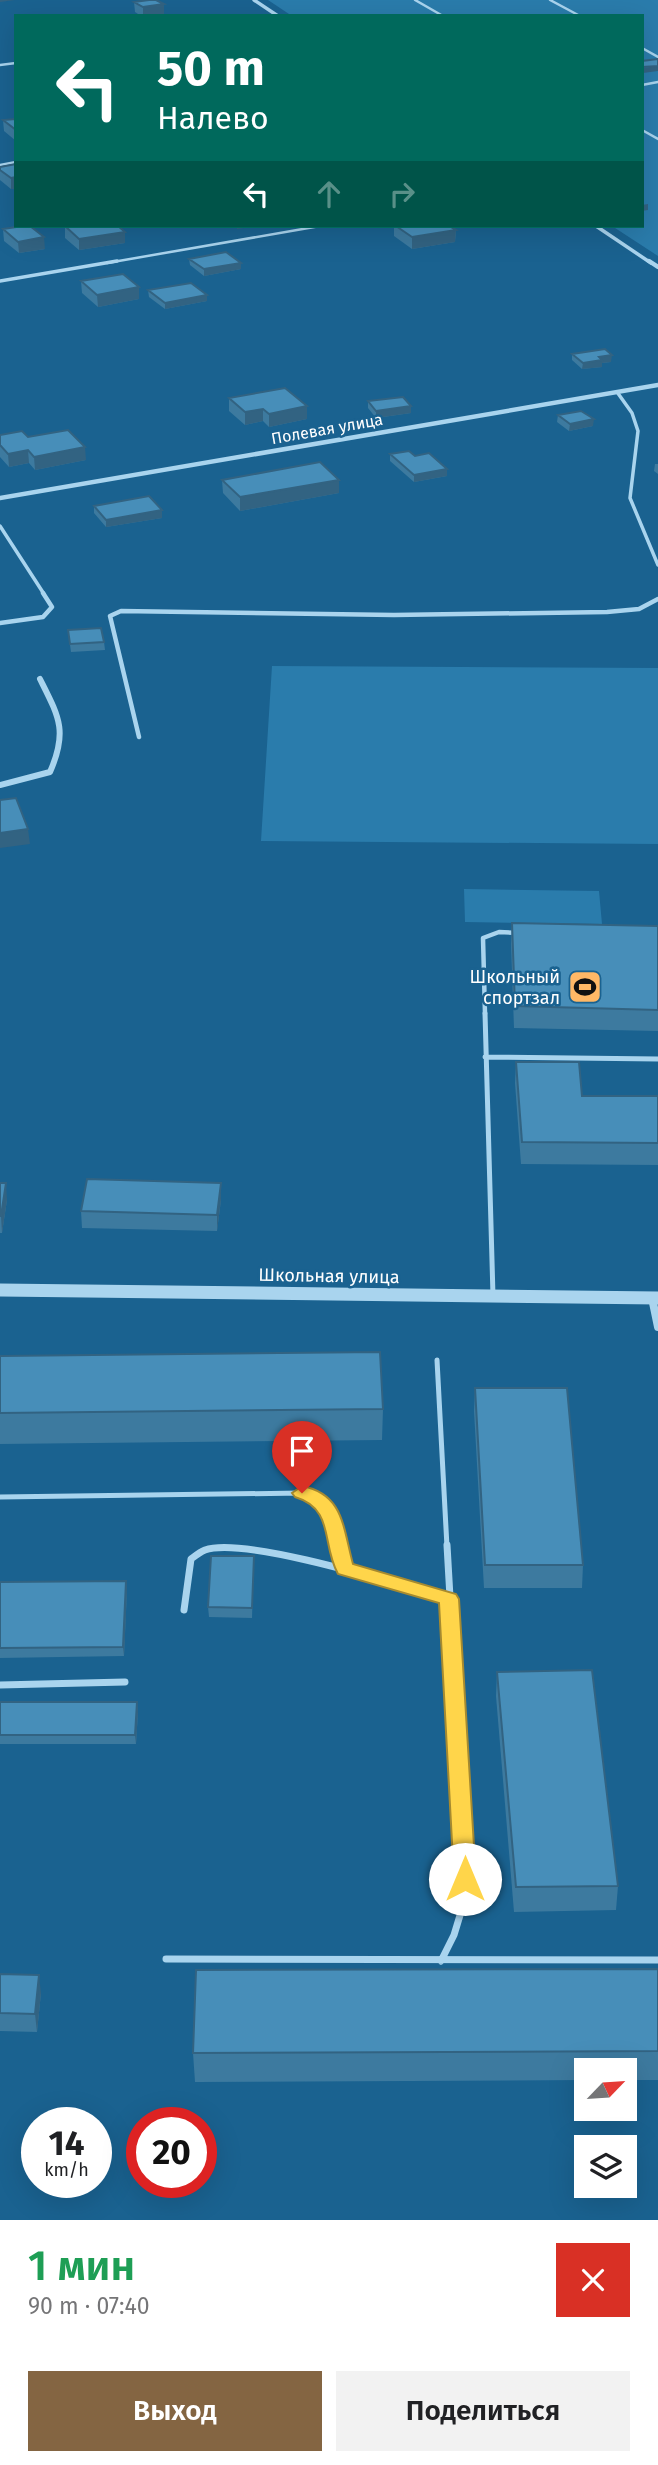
<!DOCTYPE html>
<html lang="ru">
<meta charset="utf-8">
<style>
body{margin:0;font-family:"Fira Sans",sans-serif;background:#f2f2f2;color:#202124;height:100vh;display:flex;flex-direction:column;font-size:26px;white-space:nowrap}
*{box-sizing:border-box;margin:0}
p{font-size:23px;color:#757577}
.icon{flex:none;width:38px;height:38px;fill:none;stroke:currentColor;stroke-width:2;stroke-linecap:round;stroke-linejoin:round}
.map{position:relative;height:2220px;overflow:hidden}
.panel{display:flex;flex-direction:column;background:#fff;flex:1}
.panel>*{flex:none}
.guide{position:absolute;left:14px;top:14px;width:630px;height:214px;border-radius:0px;box-shadow:0 7px 28px #0002;background:#00695c;color:#fff;overflow:hidden}
.needle{width:46px;rotate:65deg}
.tools{position:absolute;left:574px;top:2058px;display:grid;gap:14px}
.tools a{display:grid;place-items:center;width:63px;height:63px;border-radius:0px;background:#fff;box-shadow:0 7px 28px #0002;font-size:35px}
.speed{position:absolute;left:21px;top:2107px;display:flex;gap:14px;font-size:35px;font-weight:700;text-align:center}
.speed>*{display:grid;place-content:center;width:91px;height:91px;border-radius:50%;background:#fff;box-shadow:0 7px 28px #0002;line-height:1}
.speed small{font-size:18px;font-weight:400}
.speed .limit{border:10px solid #d22;background:#fff;color:#111}
.pin{position:absolute;display:grid;place-items:center;width:60px;height:60px;color:#fff;margin:-72px -30px;border-radius:50% 50% 50% 0;rotate:-45deg;box-shadow:0 0 7px #0007}
.pin .icon{rotate:45deg}
.me{position:absolute;width:77px;margin:-38px;rotate:0deg;stroke-linejoin:round;filter:drop-shadow(0 0 5px #0008)}
.turn{display:flex;align-items:center;gap:24px;height:147px;padding:0 28px;font-size:32px}
.turn .icon{width:91px;height:91px;stroke-width:2.5}
.turn b{display:block;font-size:49px;line-height:60px}
.lanes{display:flex;align-items:center;height:66px;padding:0 28px;background:#0003;justify-content:center;gap:35px;direction:ltr}
.lanes .off{opacity:.35}
.round{display:grid;place-items:center;flex:none;width:74px;height:74px;border-radius:0px;background:#f2f2f2}
.summary{display:flex;align-items:center;justify-content:space-between;height:119px;padding:0 28px}
h1{font-size:42px;font-weight:600;line-height:52px;color:#1e9e55}
.action{display:flex;gap:14px;margin-top:auto;padding:14px 28px}
.action a{flex:1;height:80px;border-radius:0px;background:#846542;color:#fff;font-size:28px;font-weight:600;line-height:80px;text-align:center}
.action a+a{background:#f2f2f2;color:#202124}
.map>svg:first-child{display:block}
.green{fill:#2a7cac}
.lines{fill:none;stroke-linecap:round;stroke-linejoin:round}
.service-far4{stroke:#a9d4ee;stroke-width:2.5}
.service-far3{stroke:#a9d4ee;stroke-width:3.5}
.service-far2{stroke:#a9d4ee;stroke-width:4.5}
.service-far1{stroke:#a9d4ee;stroke-width:5}
.service{stroke:#a9d4ee;stroke-width:7}
.minor-far3{stroke:#a9d4ee;stroke-width:3.5}
.minor-far2{stroke:#a9d4ee;stroke-width:4.5}
.minor-far1{stroke:#a9d4ee;stroke-width:6}
.minor{stroke:#a9d4ee;stroke-width:8}
.tertiary{stroke:#a9d4ee;stroke-width:13}
.wall{fill:#3d7a9f}
.shaded-wall{fill:#326382}
.building{fill:#478eb9;stroke:#326382;stroke-width:2}
.route{fill:#ffd54a;stroke:#a68a30;stroke-width:2}
.labels{text-anchor:middle;dominant-baseline:central;stroke-width:5;stroke-linejoin:round;paint-order:stroke}
.far-street-label{font-size:16px;fill:#fff;stroke:#1a6290}
.poi-label{font-size:18px;fill:#fff;stroke:#1a6290;text-anchor:end}
.street-label{font-size:18px;fill:#fff;stroke:#1a6290}
</style>
<div class="map">
<svg width="658" height="2220" viewBox="0 0 658 2220">
<rect width="100%" height="100%" fill="#1a6290"/>
<path class="green" d="M 268,0 L 658,0 L 658,256 L 612,226 L 642,226 L 642,16 L 292,16 Z
M 272,666 L 658,668 L 658,844 L 261,841 Z
M 464,889 L 599,891 L 602,924 L 465,922 Z"/>
<g class="lines">
<path class="service-far4" d="M 415,0 L 443,16
M 550,0 L 580,16
M 642,48 L 658,57
M 0,65 L 16,63
M 642,85 L 658,82
M 642,130 L 658,139
M 0,165 L 16,162
M 107,263 L 320,226"/>
<path class="service-far3" d="M 0,281 L 117,261
M 617,392 L 632,413 L 638,431 L 630,498 L 658,565
M 0,526 L 44,594"/>
<path class="service-far2" d="M 0,623 L 43,617 L 52,607 L 43,593
M 139,737 L 110,616 L 121,611 L 394,615 L 607,612 L 639,609 L 658,599
M 485,1014 L 483,938 L 499,932 L 517,933"/>
<path class="service-far1" d="M 485,1013 L 493,1296
M 485,1057 L 658,1059
M 437,1360 L 447,1547
M 0,1497 L 302,1493 C 327,1502 334,1522 340,1547"/>
<path class="service" d="M 339,1545 L 345,1569
M 184,1610 L 191,1559 C 195,1556 200,1552 205,1550 C 245,1536 403,1586 449,1599
M 0,1685 L 125,1682
M 166,1959 L 658,1960
M 441,1961 L 454,1935 L 461,1912 L 465,1859 L 447,1545"/>
<path class="minor-far3" d="M 254,0 L 278,16
M 596,226 L 651,263"/>
<path class="minor-far2" d="M 649,261 L 658,267
M 0,498 L 658,385"/>
<path class="minor-far1" d="M 0,785 L 50,772 C 68,731 59,717 40,679"/>
<path class="minor" d="M 652,1298 L 658,1327"/>
<path class="tertiary" d="M 0,1290 L 658,1298"/>
</g>
<path class="wall" d="M 134,2 L 164,4 L 164,14 L 141,16 L 135,12 Z
M 16,119 L 16,141 L 4,131 L 3,120 Z
M 16,164 L 11,189 L 0,180 L 0,167 Z
M 65,226 L 125,232 L 125,243 L 79,250 L 65,238 Z
M 394,226 L 449,226 L 456,230 L 455,242 L 412,249 L 394,236 Z
M 3,229 L 45,249 L 19,253 L 4,241 Z
M 189,259 L 241,263 L 241,269 L 204,276 L 190,265 Z
M 81,281 L 139,299 L 98,307 L 82,293 Z
M 148,290 L 207,301 L 165,309 L 149,297 Z
M 572,354 L 611,362 L 602,363 L 602,367 L 582,369 L 572,360 Z
M 229,398 L 307,406 L 307,419 L 269,427 L 263,421 L 245,425 L 229,411 Z
M 368,401 L 411,406 L 411,413 L 376,418 L 368,408 Z
M 558,415 L 593,426 L 569,431 L 557,422 Z
M 0,435 L 28,437 L 86,460 L 35,470 L 29,463 L 9,467 L 0,457 Z
M 390,454 L 415,456 L 447,469 L 447,476 L 414,482 L 390,461 Z
M 655,464 L 658,464 L 658,474 L 654,471 Z
M 222,480 L 339,480 L 339,493 L 240,511 L 223,493 Z
M 94,506 L 162,518 L 106,527 L 94,513 Z
M 68,630 L 104,642 L 105,650 L 71,652 Z
M 512,923 L 658,926 L 658,1031 L 514,1028 L 511,944 Z
M 516,1062 L 582,1096 L 658,1096 L 658,1165 L 521,1164 L 515,1083 Z
M 0,1183 L 7,1200 L 2,1233 L 0,1233 Z
M 221,1200 L 217,1231 L 82,1228 L 81,1211 Z
M 0,1356 L 383,1409 L 382,1440 L 0,1444 Z
M 475,1388 L 583,1565 L 582,1588 L 484,1588 L 474,1411 Z
M 254,1556 L 252,1618 L 209,1617 L 208,1607 Z
M 126,1581 L 127,1590 L 124,1656 L 0,1658 L 0,1582 Z
M 497,1672 L 618,1886 L 616,1910 L 514,1912 L 496,1696 Z
M 0,1702 L 137,1702 L 138,1712 L 136,1744 L 0,1744 Z
M 658,1969 L 658,2080 L 625,2080 L 625,2070 L 586,2070 L 586,2080 L 195,2082 L 193,2053 Z
M 0,1974 L 41,1993 L 37,2032 L 0,2031 Z"/>
<path class="shaded-wall" d="M 0,0 L 15,0 L 0,2 Z
M 164,4 L 164,14 L 143,16 L 143,7 Z
M 658,66 L 658,71 L 643,73 L 643,68 Z
M 16,177 L 16,189 L 11,189 L 11,178 Z
M 648,204 L 648,210 L 642,211 L 642,205 Z
M 237,226 L 256,226 L 237,229 Z
M 456,230 L 455,242 L 412,249 L 412,237 Z
M 125,232 L 125,243 L 79,250 L 79,239 Z
M 44,237 L 45,249 L 19,253 L 18,242 Z
M 241,263 L 241,269 L 204,276 L 204,269 Z
M 139,287 L 139,299 L 98,307 L 97,295 Z
M 207,295 L 207,301 L 165,309 L 165,303 Z
M 612,355 L 611,362 L 602,363 L 602,367 L 582,369 L 583,363 L 599,357 Z
M 307,406 L 307,419 L 269,427 L 269,414 Z
M 411,406 L 411,413 L 376,418 L 376,411 Z
M 263,409 L 263,421 L 245,425 L 245,412 Z
M 594,419 L 593,426 L 569,431 L 570,424 Z
M 85,447 L 86,460 L 35,470 L 34,457 Z
M 28,450 L 29,463 L 9,467 L 8,454 Z
M 447,469 L 447,476 L 414,482 L 414,475 Z
M 339,480 L 339,493 L 240,511 L 240,497 Z
M 162,510 L 162,518 L 106,527 L 106,520 Z
M 28,829 L 30,844 L 0,848 L 0,833 Z
M 6,1183 L 7,1200 L 2,1233 L 1,1216 Z
M 221,1183 L 221,1200 L 217,1231 L 217,1215 Z
M 126,1581 L 127,1590 L 124,1656 L 123,1647 Z
M 137,1702 L 138,1712 L 136,1744 L 135,1735 Z
M 39,1975 L 41,1993 L 37,2032 L 35,2014 Z"/>
<path class="building" d="M 149,0 L 156,0 L 164,4 L 143,7 L 134,2 Z
M 658,59 L 658,66 L 642,67 L 642,61 Z
M 16,119 L 16,130 L 3,120 Z
M 16,164 L 16,177 L 11,178 L 0,170 L 0,167 Z
M 23,226 L 30,226 L 44,237 L 18,242 L 3,229 Z
M 65,226 L 118,226 L 125,232 L 79,239 Z
M 396,226 L 449,226 L 456,230 L 412,237 Z
M 226,252 L 241,263 L 204,269 L 189,259 Z
M 123,274 L 139,287 L 97,295 L 81,281 Z
M 191,283 L 207,295 L 165,303 L 148,290 Z
M 605,349 L 612,355 L 599,357 L 602,360 L 583,363 L 572,354 Z
M 285,388 L 307,406 L 269,414 L 263,409 L 245,412 L 229,398 Z
M 403,397 L 411,406 L 376,411 L 368,401 Z
M 581,411 L 594,419 L 570,424 L 558,415 Z
M 68,430 L 85,447 L 34,457 L 28,450 L 8,454 L 0,445 L 0,435 L 22,431 L 28,437 Z
M 409,451 L 415,456 L 429,453 L 447,469 L 414,475 L 390,454 Z
M 320,462 L 339,480 L 240,497 L 222,480 Z
M 149,496 L 162,510 L 106,520 L 94,506 Z
M 101,628 L 104,642 L 70,644 L 68,630 Z
M 16,798 L 28,829 L 0,833 L 0,800 Z
M 512,923 L 658,926 L 658,1010 L 515,1006 Z
M 516,1062 L 579,1062 L 582,1096 L 658,1096 L 658,1143 L 522,1142 Z
M 87,1179 L 221,1183 L 217,1215 L 81,1211 Z
M 0,1183 L 6,1183 L 1,1216 L 0,1216 Z
M 380,1352 L 383,1409 L 0,1413 L 0,1356 Z
M 475,1388 L 567,1388 L 583,1565 L 485,1565 Z
M 211,1556 L 254,1556 L 252,1608 L 208,1607 Z
M 126,1581 L 123,1647 L 0,1648 L 0,1582 Z
M 592,1670 L 618,1886 L 516,1887 L 497,1672 Z
M 0,1702 L 137,1702 L 135,1735 L 0,1735 Z
M 658,1969 L 658,2051 L 193,2053 L 196,1970 Z
M 0,1974 L 39,1975 L 35,2014 L 0,2013 Z"/>
<path class="route" d="M 302,1486 C 344,1494 343,1528 353,1564 L 456,1594 L 459,1599 L 476,1879 L 473,1885 L 465,1888 L 457,1885 L 454,1879 L 439,1603 L 338,1574 C 321,1544 335,1509 295,1497 L 292,1493 Z"/>
<defs>
<symbol id="stadium-square" viewBox="-11 -11 22 22"><rect x="-9" y="-9" width="18" height="18" rx="4" fill="#ffb866" stroke="#1a6290"/><path d="M0-5a6.5 5 0 1 0 0 10a6.5 5 0 1 0 0-10ZM-3.5-1.8h7v3.6h-7Z" fill="#111"/></symbol>
</defs>
<g fill-rule="evenodd">
<use href="#stadium-square" x="566" y="968" width="38" height="38"/>
</g>
<g class="labels">
<g class="far-street-label">
<text transform="translate(327 429) rotate(-10)">Полевая улица</text>
</g>
<g class="poi-label">
<text x="560" y="977">Школьный<tspan x="560" dy="21">спортзал</tspan></text>
</g>
<g class="street-label">
<text transform="translate(329 1276) rotate(1)">Школьная улица</text>
</g>
</g>
</svg>
<div class="tools">
<a><svg class="needle" viewBox="-14 -14 28 28"><path d="M0-13l5 13h-10z" fill="#e53935"/><path d="M0 13l5-13h-10z" fill="#757577"/></svg></a>
<a><svg class="icon" aria-label="layers" viewBox="0 0 24 24"><path d="M12 4l9 5-9 5-9-5zM3 14l9 5 9-5"/></svg></a>
</div>
<div class="speed"><div>14<small>km/h</small></div><div class="limit">20</div></div>
<div class="pin" style="left:302px;top:1493px;background:#d93025"><svg class="icon" aria-label="arrive" viewBox="0 0 24 24"><path d="M6 21V4h12l-3 4 3 4H6"/></svg></div>
<svg class="me" style="left:465px;top:1879px" viewBox="-20 -20 40 40"><circle r="19" fill="#fff"/><path d="M0-13L10 11 0 6-10 11z" fill="#ffd54a"/></svg>
<div class="guide">
<div class="turn"><svg class="icon" aria-label="left" viewBox="0 0 24 24"><path d="M17 20v-9H6M10 6l-5 5 5 5"/></svg><div><b>50 m</b>Налево</div></div>
<div class="lanes"><svg class="icon" aria-label="left" viewBox="0 0 24 24"><path d="M17 20v-9H6M10 6l-5 5 5 5"/></svg><svg class="icon off" aria-label="ahead" viewBox="0 0 24 24"><path d="M12 20V5M6 11l6-6 6 6"/></svg><svg class="icon off" aria-label="right" viewBox="0 0 24 24"><path d="M7 20v-9h11M14 6l5 5-5 5"/></svg></div>
</div>
</div>
<section class="panel">
<div class="summary"><div><h1>1 мин</h1><p>90 m · 07:40</p></div><a class="round" style="background:#d93025;color:#fff"><svg class="icon" aria-label="close" viewBox="0 0 24 24"><path d="M6 6l12 12M18 6L6 18"/></svg></a></div>
<div class="action"><a>Выход</a><a>Поделиться</a></div>
</section>
